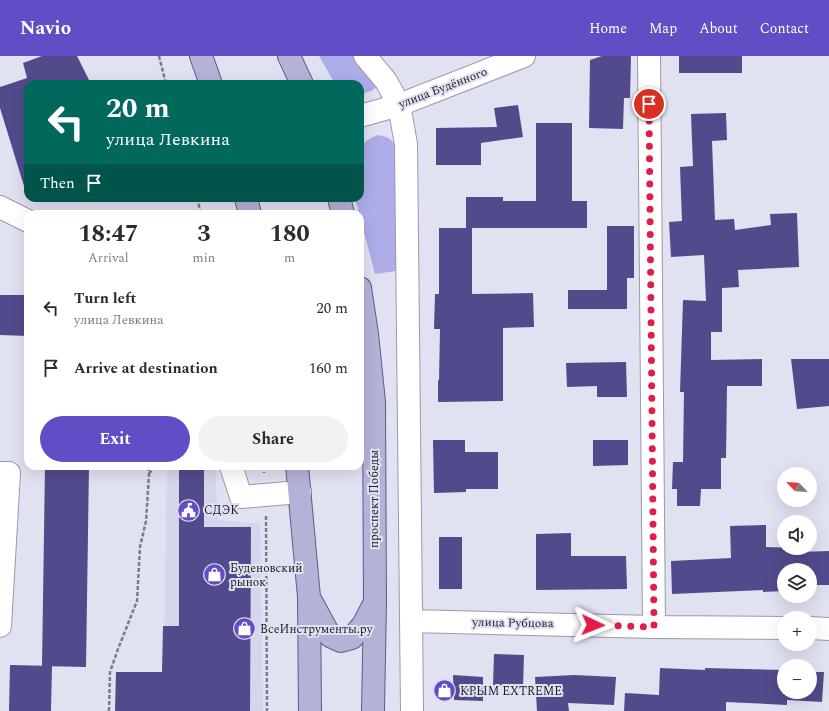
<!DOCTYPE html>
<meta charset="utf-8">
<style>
body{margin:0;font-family:Spectral,serif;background:#f2f2f3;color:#2b2b33;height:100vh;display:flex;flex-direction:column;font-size:15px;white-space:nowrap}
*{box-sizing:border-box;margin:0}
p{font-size:13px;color:#7c7c81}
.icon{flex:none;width:22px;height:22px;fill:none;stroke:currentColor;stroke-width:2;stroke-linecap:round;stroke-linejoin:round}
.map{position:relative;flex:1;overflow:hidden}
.drawer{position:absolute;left:24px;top:154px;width:340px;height:260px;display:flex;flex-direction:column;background:#fff;border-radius:12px;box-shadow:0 4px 16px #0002}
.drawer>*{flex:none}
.guide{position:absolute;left:24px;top:24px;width:340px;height:122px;border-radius:12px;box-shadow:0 4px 16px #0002;background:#00695c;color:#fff;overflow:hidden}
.needle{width:26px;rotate:295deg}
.fabs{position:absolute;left:777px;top:411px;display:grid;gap:8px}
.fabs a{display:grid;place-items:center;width:40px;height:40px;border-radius:50%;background:#fff;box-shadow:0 4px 16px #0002;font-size:20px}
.pin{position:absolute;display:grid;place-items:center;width:34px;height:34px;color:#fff;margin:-17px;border:2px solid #fff;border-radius:50%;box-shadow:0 1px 4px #0007}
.me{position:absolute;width:44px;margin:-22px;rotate:92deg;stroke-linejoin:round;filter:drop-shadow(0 0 3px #0008)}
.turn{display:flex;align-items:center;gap:14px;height:84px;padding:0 16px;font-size:18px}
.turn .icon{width:52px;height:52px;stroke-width:2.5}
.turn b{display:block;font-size:28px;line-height:34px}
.then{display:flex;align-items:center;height:38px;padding:0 16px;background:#0003;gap:8px;font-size:15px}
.eta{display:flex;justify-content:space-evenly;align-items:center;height:68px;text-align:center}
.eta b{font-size:24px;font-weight:700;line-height:28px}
.button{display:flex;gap:8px;margin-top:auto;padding:8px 16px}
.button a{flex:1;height:46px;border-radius:24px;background:#614ec7;color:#fff;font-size:16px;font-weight:700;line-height:46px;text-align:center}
.button a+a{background:#f2f2f3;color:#2b2b33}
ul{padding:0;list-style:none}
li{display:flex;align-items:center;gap:12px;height:60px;padding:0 16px}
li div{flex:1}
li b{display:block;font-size:15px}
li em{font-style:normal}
header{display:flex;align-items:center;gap:24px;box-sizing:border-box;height:56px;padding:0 20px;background:#614ec7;color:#fff}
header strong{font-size:19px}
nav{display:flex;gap:22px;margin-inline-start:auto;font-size:14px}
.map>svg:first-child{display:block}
.built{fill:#d5d5ec}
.green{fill:#aeadea}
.building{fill:#514b8c}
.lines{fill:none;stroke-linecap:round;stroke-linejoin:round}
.minor-casing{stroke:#9a9aa9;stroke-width:24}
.major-casing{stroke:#5e5c87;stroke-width:24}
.path{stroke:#7a7b86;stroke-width:2.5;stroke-dasharray:4 2;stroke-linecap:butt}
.minor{stroke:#fff;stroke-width:22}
.major{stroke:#b4b2d7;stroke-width:22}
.route{stroke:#e11d48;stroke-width:7;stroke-dasharray:0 12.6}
.labels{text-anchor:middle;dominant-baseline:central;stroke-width:4;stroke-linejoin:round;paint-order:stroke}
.street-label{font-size:12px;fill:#1c1c22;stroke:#e0e1f1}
.poi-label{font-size:12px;fill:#1c1c22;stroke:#e0e1f1;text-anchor:start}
</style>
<header>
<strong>Navio</strong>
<nav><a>Home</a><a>Map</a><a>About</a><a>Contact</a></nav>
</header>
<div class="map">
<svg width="829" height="655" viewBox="0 0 829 655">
<rect width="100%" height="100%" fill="#e0e1f1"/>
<path class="built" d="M 167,410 L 215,410 L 218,464 L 260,468 L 263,655 L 163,655 Z"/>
<path class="green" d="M 319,0 L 359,0 L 377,30 L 373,34 L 360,39 L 360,28 L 335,28 Z
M 377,79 C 391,81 393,84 398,97 L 396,215 L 375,218 L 355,142 L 360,142 L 360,91 L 366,85 Z"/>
<path class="building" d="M 42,0 L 77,0 L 91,28 L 28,28 L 28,26 L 28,129 L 24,130 L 0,52 L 0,31 L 27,22 L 23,7 Z
M 602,0 L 631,0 L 630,42 L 624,42 L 623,73 L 589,72 L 590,4 Z
M 679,0 L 742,0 L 742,17 L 679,17 Z
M 518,49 L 523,81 L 481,87 L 481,109 L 436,109 L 436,72 L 497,71 L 494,52 Z
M 726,57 L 727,84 L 712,85 L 715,164 L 734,163 L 735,174 L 771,169 L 770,158 L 797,157 L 799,211 L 738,214 L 739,231 L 722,232 L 722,276 L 711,276 L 711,304 L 762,303 L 762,330 L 727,330 L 726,402 L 721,402 L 721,433 L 701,433 L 700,450 L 677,450 L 677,433 L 672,433 L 673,406 L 683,406 L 684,336 L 680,336 L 683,244 L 706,245 L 704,199 L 671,201 L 669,166 L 682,165 L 680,111 L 693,110 L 691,58 Z
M 536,67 L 572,67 L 572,145 L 587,145 L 587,172 L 472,172 L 472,238 L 533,237 L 534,271 L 503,272 L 503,345 L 438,346 L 438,324 L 439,324 L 440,273 L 434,273 L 435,238 L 439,238 L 439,172 L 470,172 L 466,172 L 466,141 L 503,141 L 503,145 L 536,145 Z
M 607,170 L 634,170 L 634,222 L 627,222 L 627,253 L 568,253 L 568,234 L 607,234 Z
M 0,239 L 28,239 L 28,280 L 0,279 Z
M 791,303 L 829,303 L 829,350 L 797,353 Z
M 626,306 L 627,341 L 597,341 L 597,330 L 567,331 L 566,307 Z
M 433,384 L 465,384 L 465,396 L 498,396 L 498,433 L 466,433 L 466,436 L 434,437 Z
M 593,384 L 628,384 L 628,409 L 593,410 Z
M 45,410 L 89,410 L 86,611 L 42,610 Z
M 179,410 L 204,410 L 204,471 L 251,471 L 250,655 L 115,655 L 116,616 L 162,616 L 163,570 L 179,570 Z
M 766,469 L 766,491 L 799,492 L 799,496 L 829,495 L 829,529 L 810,529 L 810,514 L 784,514 L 784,535 L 763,536 L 763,534 L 672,538 L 671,505 L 731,502 L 730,470 Z
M 571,477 L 571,500 L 626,500 L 627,533 L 536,534 L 536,478 Z
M 439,481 L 462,481 L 462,533 L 439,533 Z
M 494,598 L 524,599 L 523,631 L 493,629 Z
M 10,609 L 52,610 L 51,655 L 9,655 Z
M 660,612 L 705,614 L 705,612 L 784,614 L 784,636 L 810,636 L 810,616 L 824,616 L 822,646 L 787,644 L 787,649 L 726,646 L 726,655 L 624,655 L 625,637 L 659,639 Z
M 453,619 L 483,621 L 483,645 L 454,644 Z
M 574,619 L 616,621 L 614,649 L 568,647 L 569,655 L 537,655 L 535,621 Z"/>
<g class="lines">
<defs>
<path id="minor" d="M 365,0 L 386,25 L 399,49 L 406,88 L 412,655
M 649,0 L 654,571
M 360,60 L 399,49 L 524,0
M 0,151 L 28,165
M 231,410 L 241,441 L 300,436
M 0,417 L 9,417 L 0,570
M 411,565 L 654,571 L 784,572
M 810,572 L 829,573"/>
<path id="major" d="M 201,0 L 211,28
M 289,0 L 302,28
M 246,142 L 250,158
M 339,142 L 343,158
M 360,232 L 367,278 L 374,346 L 375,546 L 373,655
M 297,410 L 309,541 L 310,655
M 311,545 L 330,580 L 341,585 L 352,582 L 363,569 L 374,548"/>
</defs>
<use href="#minor" class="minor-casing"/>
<use href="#major" class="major-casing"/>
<path class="path" d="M 159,0 L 166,28
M 197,142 L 201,158
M 264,410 L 264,417
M 149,418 L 154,410
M 266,460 L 267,655
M 109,655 L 110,616 L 118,593 L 137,545 L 140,491 L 146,465 L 149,419 L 148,410"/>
<use href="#minor" class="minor"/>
<use href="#major" class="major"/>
</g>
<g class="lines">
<path class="route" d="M 593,569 L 654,571 L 649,48"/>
</g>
<defs>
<symbol id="civic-disc" viewBox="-11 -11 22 22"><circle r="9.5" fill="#614ec7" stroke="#e0e1f1"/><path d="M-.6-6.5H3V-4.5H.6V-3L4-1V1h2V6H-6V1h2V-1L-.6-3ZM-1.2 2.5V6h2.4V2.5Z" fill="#fff"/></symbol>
<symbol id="shop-disc" viewBox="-11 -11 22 22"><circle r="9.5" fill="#614ec7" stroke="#e0e1f1"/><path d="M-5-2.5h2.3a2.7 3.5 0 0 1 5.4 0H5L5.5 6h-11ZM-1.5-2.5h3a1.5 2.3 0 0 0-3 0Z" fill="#fff"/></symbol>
</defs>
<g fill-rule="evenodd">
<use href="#civic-disc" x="176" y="442" width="25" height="25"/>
<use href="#shop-disc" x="202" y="506" width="25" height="25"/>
<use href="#shop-disc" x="232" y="560" width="25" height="25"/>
<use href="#shop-disc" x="432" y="622" width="25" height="25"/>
</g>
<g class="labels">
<g class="street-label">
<text transform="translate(443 32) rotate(-21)">улица Будённого</text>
<text transform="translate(374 443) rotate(-90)">проспект Победы</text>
<text transform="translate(513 567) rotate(1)">улица Рубцова</text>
</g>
<g class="poi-label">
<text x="204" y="454">СДЭК</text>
<text x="230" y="512">Буденовский<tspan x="230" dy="14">рынок</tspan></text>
<text x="260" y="573">ВсеИнструменты.ру</text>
<text x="460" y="635">КРЫМ EXTREME</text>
</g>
</g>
</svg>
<div class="fabs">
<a><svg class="needle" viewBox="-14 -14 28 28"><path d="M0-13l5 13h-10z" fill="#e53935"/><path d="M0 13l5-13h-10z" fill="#7c7c81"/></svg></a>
<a><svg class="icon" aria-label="sound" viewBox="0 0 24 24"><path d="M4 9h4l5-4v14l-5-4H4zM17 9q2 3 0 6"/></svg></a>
<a><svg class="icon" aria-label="layers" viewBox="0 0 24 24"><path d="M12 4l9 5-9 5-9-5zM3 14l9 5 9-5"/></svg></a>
<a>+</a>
<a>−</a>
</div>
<div class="pin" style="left:649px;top:48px;background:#d93025"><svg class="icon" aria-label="arrive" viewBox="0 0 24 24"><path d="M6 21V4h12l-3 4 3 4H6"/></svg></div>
<svg class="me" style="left:593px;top:569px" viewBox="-20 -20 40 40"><path d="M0-17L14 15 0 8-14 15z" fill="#e11d48" stroke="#fff" stroke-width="4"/></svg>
<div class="guide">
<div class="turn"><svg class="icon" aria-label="left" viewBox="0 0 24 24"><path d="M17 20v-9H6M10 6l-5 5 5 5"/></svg><div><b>20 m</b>улица Левкина</div></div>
<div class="then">Then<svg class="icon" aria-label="arrive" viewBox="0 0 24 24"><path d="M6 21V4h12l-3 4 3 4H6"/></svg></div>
</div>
<section class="drawer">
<div class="eta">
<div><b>18:47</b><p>Arrival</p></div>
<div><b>3</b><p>min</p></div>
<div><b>180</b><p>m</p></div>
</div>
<ul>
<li><svg class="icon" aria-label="left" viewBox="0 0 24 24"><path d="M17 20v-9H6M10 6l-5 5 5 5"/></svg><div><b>Turn left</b><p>улица Левкина</p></div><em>20 m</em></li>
<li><svg class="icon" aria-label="arrive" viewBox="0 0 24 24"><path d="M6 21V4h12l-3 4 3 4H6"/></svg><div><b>Arrive at destination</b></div><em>160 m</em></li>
</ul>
<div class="button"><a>Exit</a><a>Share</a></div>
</section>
</div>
